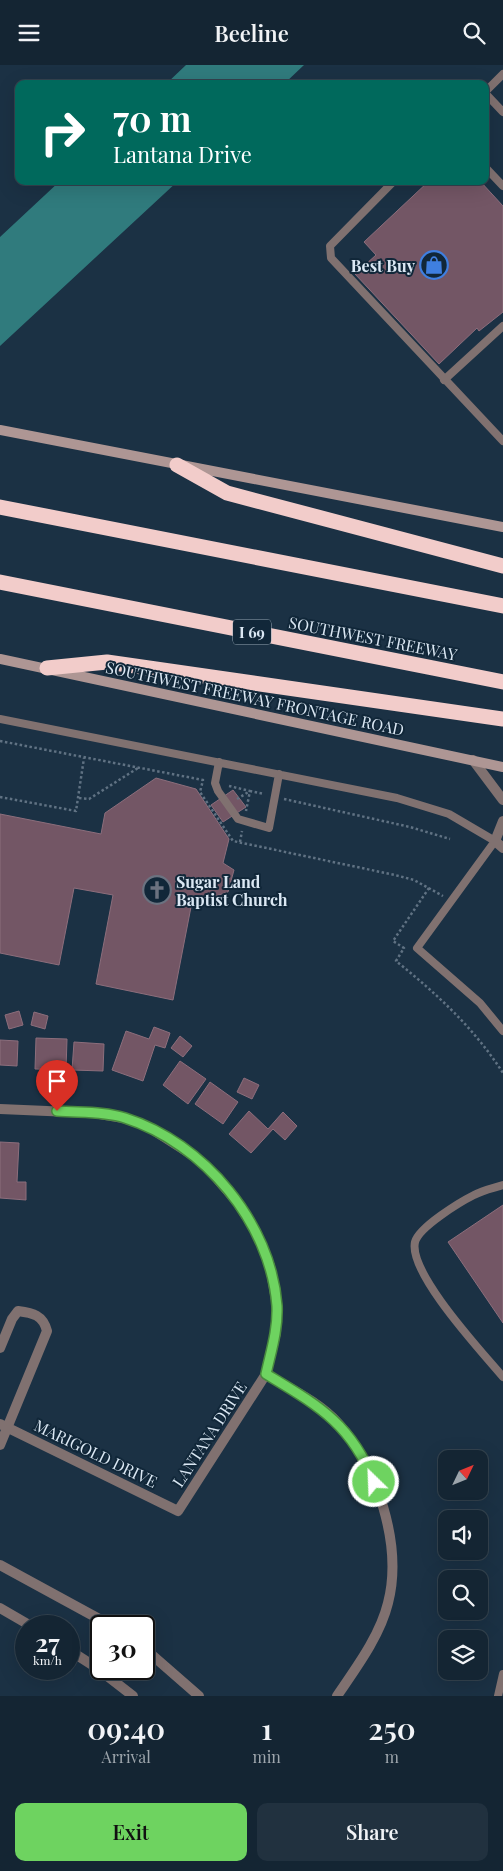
<!DOCTYPE html>
<style>
body{margin:0;font-family:"Playfair Display",serif;background:#21313f;color:#f1f3f6;height:100vh;display:flex;flex-direction:column;font-size:19px;white-space:nowrap}
*{box-sizing:border-box;margin:0}
p{font-size:16px;color:#9da5ac}
.icon{flex:none;width:28px;height:28px;fill:none;stroke:currentColor;stroke-width:2;stroke-linecap:round;stroke-linejoin:round}
.map{position:relative;height:1631px;overflow:hidden}
.side{display:flex;flex-direction:column;background:#142533;flex:1}
.side>*{flex:none}
.guide{position:absolute;left:15px;top:15px;width:474px;height:105px;border-radius:10px;box-shadow:0 5px 20px #0002,0 0 0 1px #33424e;background:#00695c;color:#fff;overflow:hidden}
.needle{width:32px;rotate:47deg}
.controls{position:absolute;left:438px;top:1385px;display:grid;gap:10px}
.controls a{display:grid;place-items:center;width:50px;height:50px;border-radius:10px;background:#142533;box-shadow:0 5px 20px #0002,0 0 0 1px #33424e;font-size:25px}
.speed{position:absolute;left:15px;top:1550px;display:flex;gap:10px;font-size:25px;font-weight:700;text-align:center}
.speed>*{display:grid;place-content:center;width:65px;height:65px;border-radius:50%;background:#142533;box-shadow:0 5px 20px #0002,0 0 0 1px #33424e;line-height:1}
.speed small{font-size:12px;font-weight:400}
.speed .limit{border:2px solid #111;border-radius:8px;background:#fff;color:#111}
.pin{position:absolute;display:grid;place-items:center;width:42px;height:42px;color:#fff;margin:-51px -21px;border-radius:50% 50% 50% 0;rotate:-45deg;box-shadow:0 0 5px #0007}
.pin .icon{rotate:45deg}
.me{position:absolute;width:55px;margin:-28px;rotate:336deg;stroke-linejoin:round;filter:drop-shadow(0 0 4px #0008)}
.turn{display:flex;align-items:center;gap:18px;height:105px;padding:0 15px;font-size:22px}
.turn .icon{width:65px;height:65px;stroke-width:2.5}
.turn b{display:block;font-size:35px;line-height:42px}
.eta{display:flex;justify-content:space-evenly;align-items:center;height:85px;text-align:center}
.eta b{font-size:30px;font-weight:600;line-height:35px}
.action{display:flex;gap:10px;margin-top:auto;padding:10px 15px}
.action a{flex:1;height:58px;border-radius:10px;background:#6ed360;color:#111;font-size:20px;font-weight:600;line-height:58px;text-align:center}
.action a+a{background:#21313f;color:#f1f3f6}
header{display:flex;justify-content:space-between;align-items:center;height:65px;padding:0 15px;background:#142533;font-size:22px;font-weight:600}
.map>svg:first-child{display:block}
.water{fill:#307b7d}
.building{fill:#735665;stroke:#8c6e7c}
.lines{fill:none;stroke-linecap:round;stroke-linejoin:round}
.path{stroke:#607283;stroke-width:2.5;stroke-dasharray:2.5 2.5;stroke-linecap:butt}
.service{stroke:#807170;stroke-width:8}
.minor{stroke:#807170;stroke-width:10}
.tertiary{stroke:#807170;stroke-width:10}
.secondary{stroke:#ae9694;stroke-width:10}
.motorway{stroke:#f2ccca;stroke-width:15}
.route-casing{stroke:#48893e;stroke-width:12}
.route{stroke:#6ed360;stroke-width:9}
.labels{text-anchor:middle;dominant-baseline:central;stroke-width:4;stroke-linejoin:round;paint-order:stroke}
.shield{fill:#112739;stroke:#9eaebc;stroke-width:1}
.shield-label{font-size:15px;font-weight:bold;fill:#dbe8f4}
.poi-label{font-size:16px;font-weight:bold;fill:#dbe8f4;stroke:#112739;text-anchor:end}
.street-label{font-size:16px;fill:#dbe8f4;stroke:#112739}
</style>
<header><svg class="icon" aria-label="menu" viewBox="0 0 24 24"><path d="M4 6h16M4 12h16M4 18h16"/></svg>Beeline<svg class="icon" aria-label="search" viewBox="0 0 24 24"><circle cx="10" cy="10" r="6"/><path d="M15 15l6 6"/></svg></header>
<div class="map">
<svg width="503" height="1631" viewBox="0 0 503 1631">
<rect width="100%" height="100%" fill="#1b3144"/>
<path class="water" d="M 186,0 L 304,0 L 284,19 L 166,19 Z
M 60,116 L 178,116 L 0,281 L 0,172 Z"/>
<path class="building" d="M 429,116 L 480,116 L 503,141 L 503,247 L 479,266 L 477,263 L 439,299 L 355,209 L 376,190 L 364,177 Z
M 156,713 L 196,724 L 229,774 L 223,798 L 234,805 L 228,827 L 203,835 L 191,842 L 173,935 L 96,919 L 113,830 L 74,823 L 59,900 L 0,888 L 0,749 L 101,769 L 105,748 Z
M 233,725 L 246,742 L 223,757 L 211,740 Z
M 19,946 L 23,960 L 9,964 L 5,950 Z
M 34,947 L 48,951 L 45,964 L 31,960 Z
M 154,962 L 170,968 L 165,983 L 155,980 L 143,1016 L 112,1005 L 126,966 L 149,974 Z
M 180,971 L 192,981 L 183,992 L 171,983 Z
M 36,973 L 67,974 L 66,1005 L 35,1004 Z
M 0,975 L 18,976 L 17,1001 L 0,1000 Z
M 74,977 L 104,979 L 103,1006 L 72,1005 Z
M 180,996 L 206,1014 L 188,1039 L 163,1020 Z
M 244,1013 L 259,1020 L 252,1034 L 237,1027 Z
M 210,1017 L 238,1037 L 223,1059 L 195,1039 Z
M 249,1046 L 268,1064 L 283,1047 L 297,1061 L 285,1075 L 273,1064 L 251,1088 L 229,1069 Z
M 0,1077 L 19,1078 L 17,1117 L 26,1117 L 26,1135 L 0,1133 Z
M 503,1140 L 503,1258 L 448,1177 Z"/>
<g class="lines">
<path class="path" d="M 0,676 L 203,715 L 200,727 L 233,776 L 395,810 L 414,815 L 443,831
M 229,721 L 250,726 L 246,746
M 0,732 L 76,746 L 84,693
M 79,733 L 89,734 L 138,703
M 237,734 L 250,726 L 264,729
M 284,734 L 410,762 L 450,774
M 240,777 L 242,766
M 429,823 L 393,876 L 404,883 L 396,896 C 437,929 474,963 503,1008"/>
<path class="service" d="M 485,27 L 503,9
M 485,28 L 503,47
M 485,102 L 503,121
M 394,116 L 330,181 L 331,193 L 503,376
M 444,315 L 503,261
M 0,654 L 397,733 L 449,749 L 495,776 L 417,883 L 480,938 L 503,966
M 219,697 L 215,718 L 218,726 L 238,754 L 269,763 L 279,709
M 503,1120 C 494,1123 483,1125 474,1130 C 460,1137 419,1162 415,1177 C 408,1208 483,1288 503,1312
M 498,1631 L 503,1609"/>
<path class="minor" d="M 0,1044 L 94,1048 L 123,1053 L 147,1061 L 197,1093 L 213,1109 L 238,1138 L 256,1167 L 270,1201 L 277,1241 L 276,1268 L 266,1309 L 178,1446 L 0,1359
M 0,1283 L 12,1254 L 18,1246 C 33,1248 43,1250 47,1266 L 0,1380
M 266,1309 C 289,1323 319,1337 338,1358 C 377,1401 403,1480 388,1538 C 380,1571 356,1603 337,1631"/>
<path class="tertiary" d="M 473,695 L 503,735
M 503,756 L 495,776 L 503,783
M 0,1500 L 112,1561
M 0,1543 L 31,1561
M 144,1583 L 199,1631
M 69,1585 L 97,1603 L 133,1631"/>
<path class="secondary" d="M 0,365 L 503,462
M 0,594 L 503,702"/>
<path class="motorway" d="M 177,400 L 227,428 L 503,501
M 0,442 L 503,541
M 0,517 L 503,617
M 47,603 L 107,597 L 503,654"/>
</g>
<g class="lines">
<defs>
<path id="route" d="M 57,1046 C 79,1048 103,1046 125,1053 C 204,1078 271,1158 277,1241 C 278,1265 271,1286 266,1309 C 317,1340 351,1358 374,1417"/>
</defs>
<use href="#route" class="route-casing"/>
<use href="#route" class="route"/>
</g>
<defs>
<symbol id="shop-ring" viewBox="-11 -11 22 22"><circle r="9.5" fill="#112739" stroke="#3f7fe0" stroke-width="1.5"/><path d="M-5-2.5h2.3a2.7 3.5 0 0 1 5.4 0H5L5.5 6h-11ZM-1.5-2.5h3a1.5 2.3 0 0 0-3 0Z" fill="#3f7fe0"/></symbol>
<symbol id="church-ring" viewBox="-11 -11 22 22"><circle r="9.5" fill="#112739" stroke="#6b7280" stroke-width="1.5"/><path d="M-1.2-6h2.4v3.5h3.3v2.4h-3.3V6h-2.4V-.1h-3.3v-2.4h3.3Z" fill="#6b7280"/></symbol>
</defs>
<g fill-rule="evenodd">
<use href="#shop-ring" x="418" y="184" width="32" height="32"/>
<use href="#church-ring" x="141" y="809" width="32" height="32"/>
</g>
<g class="labels">
<rect class="shield" x="233" y="554.5" width="38" height="25" rx="4"/>
<g class="shield-label">
<text x="252" y="567">I 69</text>
</g>
<g class="poi-label">
<text x="415" y="200">Best Buy</text>
<text x="176" y="816" text-anchor="start">Sugar Land<tspan x="176" dy="18">Baptist Church</tspan></text>
</g>
<g class="street-label">
<text transform="translate(373 573) rotate(11)">SOUTHWEST FREEWAY</text>
<text transform="translate(255 633) rotate(12)">SOUTHWEST FREEWAY FRONTAGE ROAD</text>
<text transform="translate(209 1369) rotate(-57)">LANTANA DRIVE</text>
<text transform="translate(96 1388) rotate(26)">MARIGOLD DRIVE</text>
</g>
</g>
</svg>
<div class="controls">
<a><svg class="needle" viewBox="-14 -14 28 28"><path d="M0-13l5 13h-10z" fill="#e53935"/><path d="M0 13l5-13h-10z" fill="#9da5ac"/></svg></a>
<a><svg class="icon" aria-label="sound" viewBox="0 0 24 24"><path d="M4 9h4l5-4v14l-5-4H4zM17 9q2 3 0 6"/></svg></a>
<a><svg class="icon" aria-label="search" viewBox="0 0 24 24"><circle cx="10" cy="10" r="6"/><path d="M15 15l6 6"/></svg></a>
<a><svg class="icon" aria-label="layers" viewBox="0 0 24 24"><path d="M12 4l9 5-9 5-9-5zM3 14l9 5 9-5"/></svg></a>
</div>
<div class="speed"><div>27<small>km/h</small></div><div class="limit">30</div></div>
<div class="pin" style="left:57px;top:1046px;background:#d93025"><svg class="icon" aria-label="arrive" viewBox="0 0 24 24"><path d="M6 21V4h12l-3 4 3 4H6"/></svg></div>
<svg class="me" style="left:374px;top:1417px" viewBox="-20 -20 40 40"><circle r="17" fill="#6ed360" stroke="#fff" stroke-width="3"/><path d="M0-11L8 9 0 5-8 9z" fill="#fff"/></svg>
<div class="guide">
<div class="turn"><svg class="icon" aria-label="right" viewBox="0 0 24 24"><path d="M7 20v-9h11M14 6l5 5-5 5"/></svg><div><b>70 m</b>Lantana Drive</div></div>
</div>
</div>
<section class="side">
<div class="eta">
<div><b>09:40</b><p>Arrival</p></div>
<div><b>1</b><p>min</p></div>
<div><b>250</b><p>m</p></div>
</div>
<div class="action"><a>Exit</a><a>Share</a></div>
</section>
